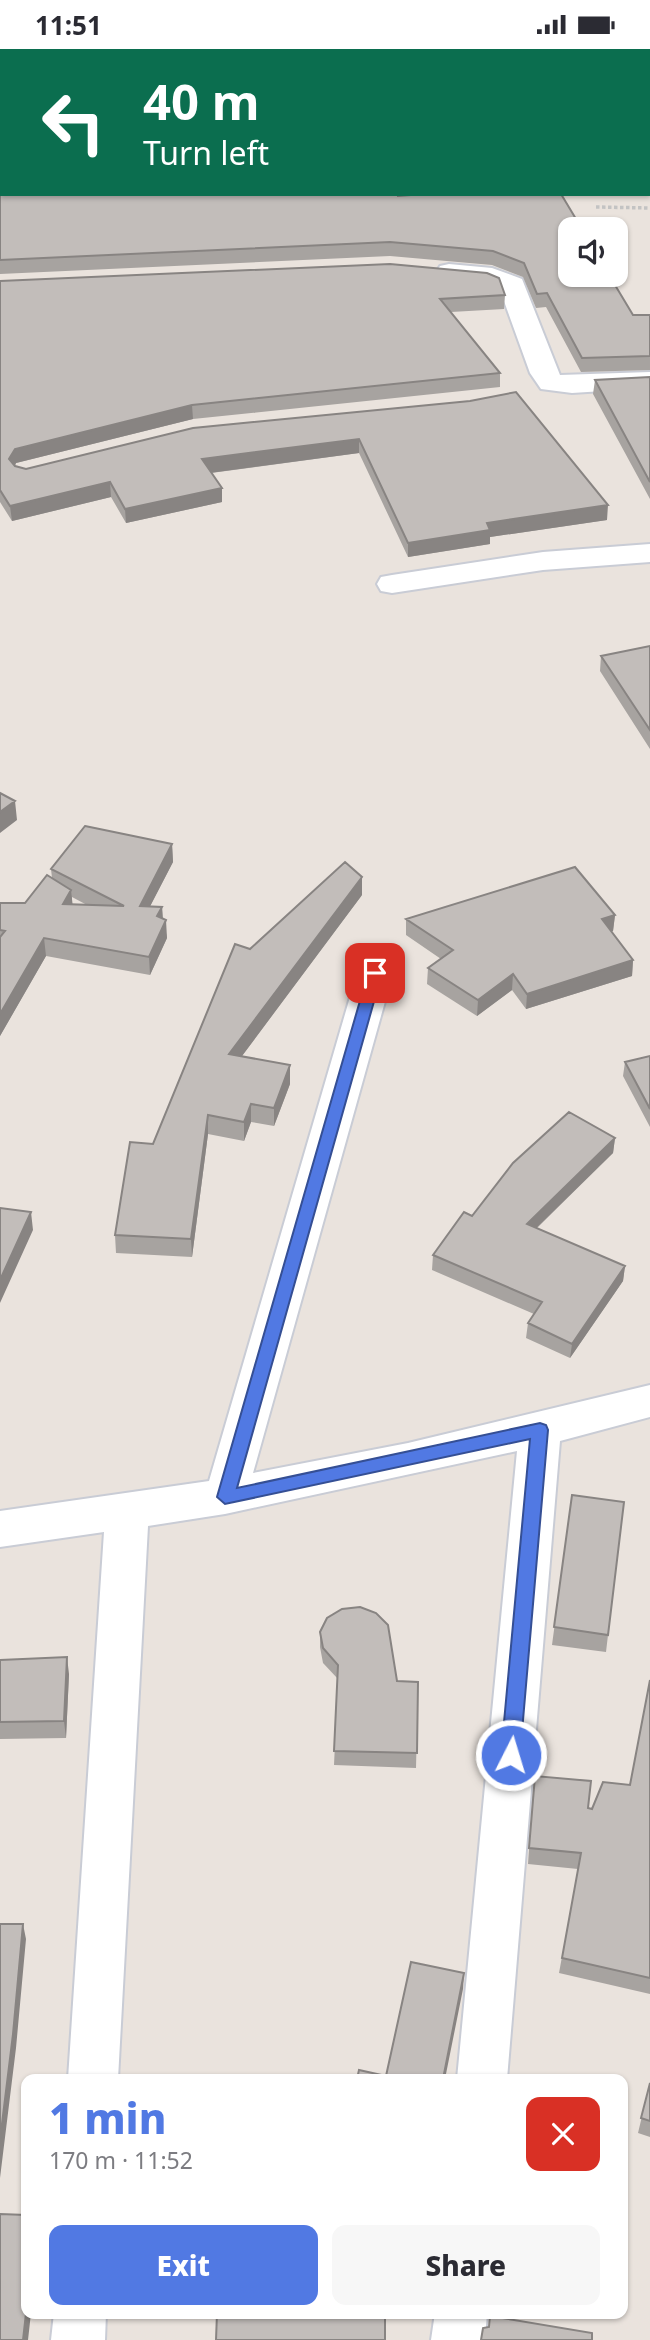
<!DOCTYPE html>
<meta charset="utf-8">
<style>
body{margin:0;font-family:"Noto Sans",sans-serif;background:#f7f7f7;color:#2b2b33;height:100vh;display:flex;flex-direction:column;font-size:26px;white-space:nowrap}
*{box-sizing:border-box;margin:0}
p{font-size:23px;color:#7c7c81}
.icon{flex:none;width:38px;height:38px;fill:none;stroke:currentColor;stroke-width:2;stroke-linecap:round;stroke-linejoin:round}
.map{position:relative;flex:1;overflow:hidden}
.details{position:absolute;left:21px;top:2025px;width:607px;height:245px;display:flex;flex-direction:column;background:#fff;border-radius:14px;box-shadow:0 2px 5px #0004}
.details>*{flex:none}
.banner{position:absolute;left:0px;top:0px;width:651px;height:147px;box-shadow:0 2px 5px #0004;background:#0b6e4f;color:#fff;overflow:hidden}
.buttons{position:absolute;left:558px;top:168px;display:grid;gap:14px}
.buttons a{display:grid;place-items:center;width:70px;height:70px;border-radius:14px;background:#fff;box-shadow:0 2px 5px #0004;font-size:35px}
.pin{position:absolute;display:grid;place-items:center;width:60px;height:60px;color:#fff;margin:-30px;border-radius:14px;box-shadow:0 4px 10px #0006}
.me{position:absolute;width:77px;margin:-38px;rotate:5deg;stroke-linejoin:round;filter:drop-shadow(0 0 5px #0008)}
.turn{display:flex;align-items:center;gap:24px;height:147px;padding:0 28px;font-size:32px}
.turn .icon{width:91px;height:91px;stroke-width:2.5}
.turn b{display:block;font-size:49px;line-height:60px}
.round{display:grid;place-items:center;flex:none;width:74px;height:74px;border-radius:14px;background:#f7f7f7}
.headline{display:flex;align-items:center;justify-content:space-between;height:119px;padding:0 28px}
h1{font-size:42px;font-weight:800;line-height:52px;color:#5179e3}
.primary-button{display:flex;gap:14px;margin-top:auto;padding:14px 28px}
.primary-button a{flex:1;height:80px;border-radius:14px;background:#5179e3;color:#fff;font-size:28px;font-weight:800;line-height:80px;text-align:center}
.primary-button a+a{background:#f7f7f7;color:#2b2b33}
.status{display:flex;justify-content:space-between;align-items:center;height:49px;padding:0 35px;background:#fff;direction:ltr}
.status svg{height:19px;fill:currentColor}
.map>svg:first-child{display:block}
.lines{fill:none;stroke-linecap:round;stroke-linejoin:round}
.minor-casing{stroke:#c9ccd5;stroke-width:4}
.path{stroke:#c3c3c3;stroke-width:3.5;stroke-dasharray:3.5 2.5;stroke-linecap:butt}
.minor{fill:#fff;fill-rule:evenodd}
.wall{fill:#a7a3a0;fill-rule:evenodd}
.shaded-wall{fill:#888482}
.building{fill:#c2bdba;stroke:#888482;stroke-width:2}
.route{fill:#5179e3;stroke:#354f94;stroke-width:2}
</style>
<div class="status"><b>11:51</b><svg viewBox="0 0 49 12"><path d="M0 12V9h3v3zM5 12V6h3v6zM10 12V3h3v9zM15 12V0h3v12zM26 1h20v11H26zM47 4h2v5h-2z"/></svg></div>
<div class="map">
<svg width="650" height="2291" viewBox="0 0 650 2291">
<rect width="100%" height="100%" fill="#eae3dd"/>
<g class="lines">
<defs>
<path id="minor" d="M 449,215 L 492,219 L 522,230 L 560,326 L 650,323 L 650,339 L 572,344 L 541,340 L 530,324 L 500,241 L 487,235 L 440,229 L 436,223 L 440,217 Z
M 650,495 L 650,513 L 543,521 L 392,544 L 381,542 L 377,535 L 381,528 L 392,526 L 543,503 Z
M 375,912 L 388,915 L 393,924 L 253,1424 L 408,1394 L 650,1336 L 650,1368 L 560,1392 L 507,2030 L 457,2030 L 517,1402 L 225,1465 L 148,1477 L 118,2030 L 68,2030 L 104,1483 L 0,1498 L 0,1462 L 209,1432 L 357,924 L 362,915 Z
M 54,2264 L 106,2264 L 105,2291 L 51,2291 Z
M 435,2264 L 487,2264 L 485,2291 L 431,2291 Z"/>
</defs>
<use href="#minor" class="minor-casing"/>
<path class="path" d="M 596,158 L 650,159"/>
<use href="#minor" class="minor"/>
</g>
<path class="wall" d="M 0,0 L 56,0 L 55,2 L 2,2 L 398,147 L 633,266 L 650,266 L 650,321 L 581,323 L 546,258 L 536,259 L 523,228 L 492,216 L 390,207 L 0,225 Z
M 0,232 L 505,246 L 504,260 L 451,263 L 500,324 L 500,338 L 193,370 L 16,414 L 15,417 L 26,420 L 470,352 L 607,471 L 490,488 L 490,495 L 408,508 L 359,404 L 211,424 L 222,439 L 222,453 L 126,474 L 111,448 L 12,472 L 0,453 Z
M 650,328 L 650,450 L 593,345 L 595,331 Z
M 650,597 L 650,700 L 600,622 L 601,607 Z
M 172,795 L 173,813 L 150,857 L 162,858 L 163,869 L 167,889 L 150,926 L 46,907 L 0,987 L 0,854 L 25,854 L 52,829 L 51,820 ZM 72,848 L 87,856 L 72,855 Z
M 362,846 L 242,1007 L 290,1035 L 274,1077 L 251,1073 L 244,1092 L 208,1085 L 192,1208 L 116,1204 L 115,1186 L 250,900 Z
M 615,866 L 613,882 L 611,882 L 633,911 L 632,927 L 526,960 L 512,941 L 477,967 L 427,935 L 428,919 L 441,910 L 406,886 L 406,870 Z
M 650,1007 L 650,1078 L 623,1027 L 625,1013 Z
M 615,1089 L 613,1104 L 537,1179 L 625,1217 L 623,1232 L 570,1309 L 526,1289 L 528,1274 L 534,1265 L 432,1221 L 433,1206 L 472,1167 Z
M 572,1446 L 608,1586 L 606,1603 L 552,1596 Z
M 320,1583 L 397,1632 L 418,1633 L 416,1719 L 334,1716 L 338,1630 L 323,1614 L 320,1598 Z
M 0,1611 L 69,1625 L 66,1689 L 0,1690 Z
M 650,1631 L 650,1945 L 559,1924 L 578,1820 L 528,1815 L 533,1743 L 592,1760 L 630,1736 Z
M 650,2034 L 650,2088 L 638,2084 Z"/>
<path class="shaded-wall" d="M 192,356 L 193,370 L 16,414 L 10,425 L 9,410 L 15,400 Z
M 359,390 L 359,404 L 202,425 L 202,410 Z
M 110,433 L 111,448 L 12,472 L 10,457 Z
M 222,439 L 222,453 L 126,474 L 125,460 Z
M 608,456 L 607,471 L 490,488 L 490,495 L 408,508 L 408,494 L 487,474 Z
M 15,752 L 17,771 L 0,784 L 0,763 Z
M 172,795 L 173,813 L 141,875 L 140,857 Z
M 362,828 L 362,846 L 230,1023 L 229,1005 Z
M 71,841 L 73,859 L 63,855 Z
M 162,858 L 163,876 L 157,867 Z
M 615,866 L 613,882 L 600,886 L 602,870 Z
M 166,871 L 167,889 L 150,926 L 149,908 Z
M 44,889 L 46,907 L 0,987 L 0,965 Z
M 633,911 L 632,927 L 526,960 L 527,945 Z
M 513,925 L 512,941 L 477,967 L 478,951 Z
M 290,1016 L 290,1035 L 274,1077 L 274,1059 Z
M 251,1055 L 251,1073 L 244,1092 L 244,1073 Z
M 208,1066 L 208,1085 L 192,1208 L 191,1190 Z
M 615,1089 L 613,1104 L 526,1189 L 527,1175 Z
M 31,1163 L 33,1181 L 0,1254 L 0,1231 Z
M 625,1217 L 623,1232 L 570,1309 L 572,1295 Z
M 67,1608 L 69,1625 L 66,1689 L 64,1672 Z
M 23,1875 L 26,1890 L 16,1999 L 0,2129 L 0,2091 Z
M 464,1924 L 463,1940 L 445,2030 L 443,2030 Z
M 26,2264 L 31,2264 L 28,2291 L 23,2291 Z"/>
<path class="building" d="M 0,0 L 52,0 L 52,2 L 2,2 L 2,145 L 398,145 L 398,147 L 425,145 L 561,145 L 582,180 L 570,180 L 570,226 L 609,226 L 633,266 L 650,266 L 650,307 L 582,309 L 547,244 L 537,245 L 524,214 L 493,202 L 390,193 L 0,211 Z
M 390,215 L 487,224 L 499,229 L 505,246 L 440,250 L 500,324 L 192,356 L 15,400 L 9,410 L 15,417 L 26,420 L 193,379 L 470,352 L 516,343 L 608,456 L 487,474 L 490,481 L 408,494 L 359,390 L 202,410 L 222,439 L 125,460 L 110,433 L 10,457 L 0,441 L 0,232 Z
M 650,328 L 650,433 L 595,331 Z
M 650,597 L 650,681 L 601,607 Z
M 0,744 L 15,752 L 0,763 Z
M 85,777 L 172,795 L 140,857 L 162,858 L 157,867 L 166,871 L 149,908 L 44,889 L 0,965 L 0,888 L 5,882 L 0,881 L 0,854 L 25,854 L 47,826 L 71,841 L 63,855 L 124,857 L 51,820 Z
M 345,813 L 362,828 L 229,1005 L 290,1016 L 274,1059 L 251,1055 L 244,1073 L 208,1066 L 191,1190 L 115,1186 L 130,1093 L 153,1095 L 235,895 L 250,900 Z
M 575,818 L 615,866 L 602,870 L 633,911 L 527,945 L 513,925 L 478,951 L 428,919 L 453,901 L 406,870 Z
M 650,1007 L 650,1060 L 625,1013 Z
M 569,1063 L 615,1089 L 527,1175 L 625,1217 L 572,1295 L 528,1274 L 542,1253 L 433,1206 L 464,1163 L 472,1167 L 513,1114 Z
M 0,1159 L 31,1163 L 0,1231 Z
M 572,1446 L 624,1453 L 608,1586 L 554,1578 Z
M 360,1558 L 376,1564 L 388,1576 L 397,1632 L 418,1633 L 417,1704 L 334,1702 L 338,1616 L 323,1599 L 320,1583 L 327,1569 L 342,1560 Z
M 67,1608 L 64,1672 L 0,1673 L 0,1611 Z
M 650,1631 L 650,1929 L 562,1909 L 581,1804 L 529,1799 L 535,1727 L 591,1732 L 588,1759 L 592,1760 L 603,1733 L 630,1736 Z
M 0,1875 L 23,1875 L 13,1985 L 0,2091 Z
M 411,1913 L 464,1924 L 443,2030 L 357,2030 L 359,2021 L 386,2027 Z
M 650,2034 L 650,2072 L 641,2069 Z
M 0,2165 L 26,2166 L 26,2264 L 23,2291 L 0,2291 Z
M 217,2264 L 385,2264 L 385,2291 L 216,2291 Z
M 490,2267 L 592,2284 L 592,2291 L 481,2291 L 483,2279 L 489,2278 Z"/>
<path class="route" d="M 375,919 L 382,924 L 237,1439 L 540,1374 L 546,1376 L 548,1381 L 520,1706 L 517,1712 L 511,1714 L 504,1712 L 501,1706 L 530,1390 L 225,1455 L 217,1448 L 368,924 Z"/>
</svg>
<div class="buttons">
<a><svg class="icon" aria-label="sound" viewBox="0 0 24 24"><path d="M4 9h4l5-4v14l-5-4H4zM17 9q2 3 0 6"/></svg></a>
</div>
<div class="pin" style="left:375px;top:924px;background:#d93025"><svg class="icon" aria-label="arrive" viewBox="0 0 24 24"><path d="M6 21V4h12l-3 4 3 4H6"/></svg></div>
<svg class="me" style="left:511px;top:1706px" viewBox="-20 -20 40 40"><circle r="17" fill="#5179e3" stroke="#fff" stroke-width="3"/><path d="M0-11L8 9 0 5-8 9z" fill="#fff"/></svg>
<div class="banner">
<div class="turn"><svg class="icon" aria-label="left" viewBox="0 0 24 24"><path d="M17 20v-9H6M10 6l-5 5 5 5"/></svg><div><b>40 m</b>Turn left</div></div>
</div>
<section class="details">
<div class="headline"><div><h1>1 min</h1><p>170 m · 11:52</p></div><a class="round" style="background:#d93025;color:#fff"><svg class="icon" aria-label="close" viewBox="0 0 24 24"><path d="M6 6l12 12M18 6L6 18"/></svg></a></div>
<div class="primary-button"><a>Exit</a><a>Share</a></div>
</section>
</div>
